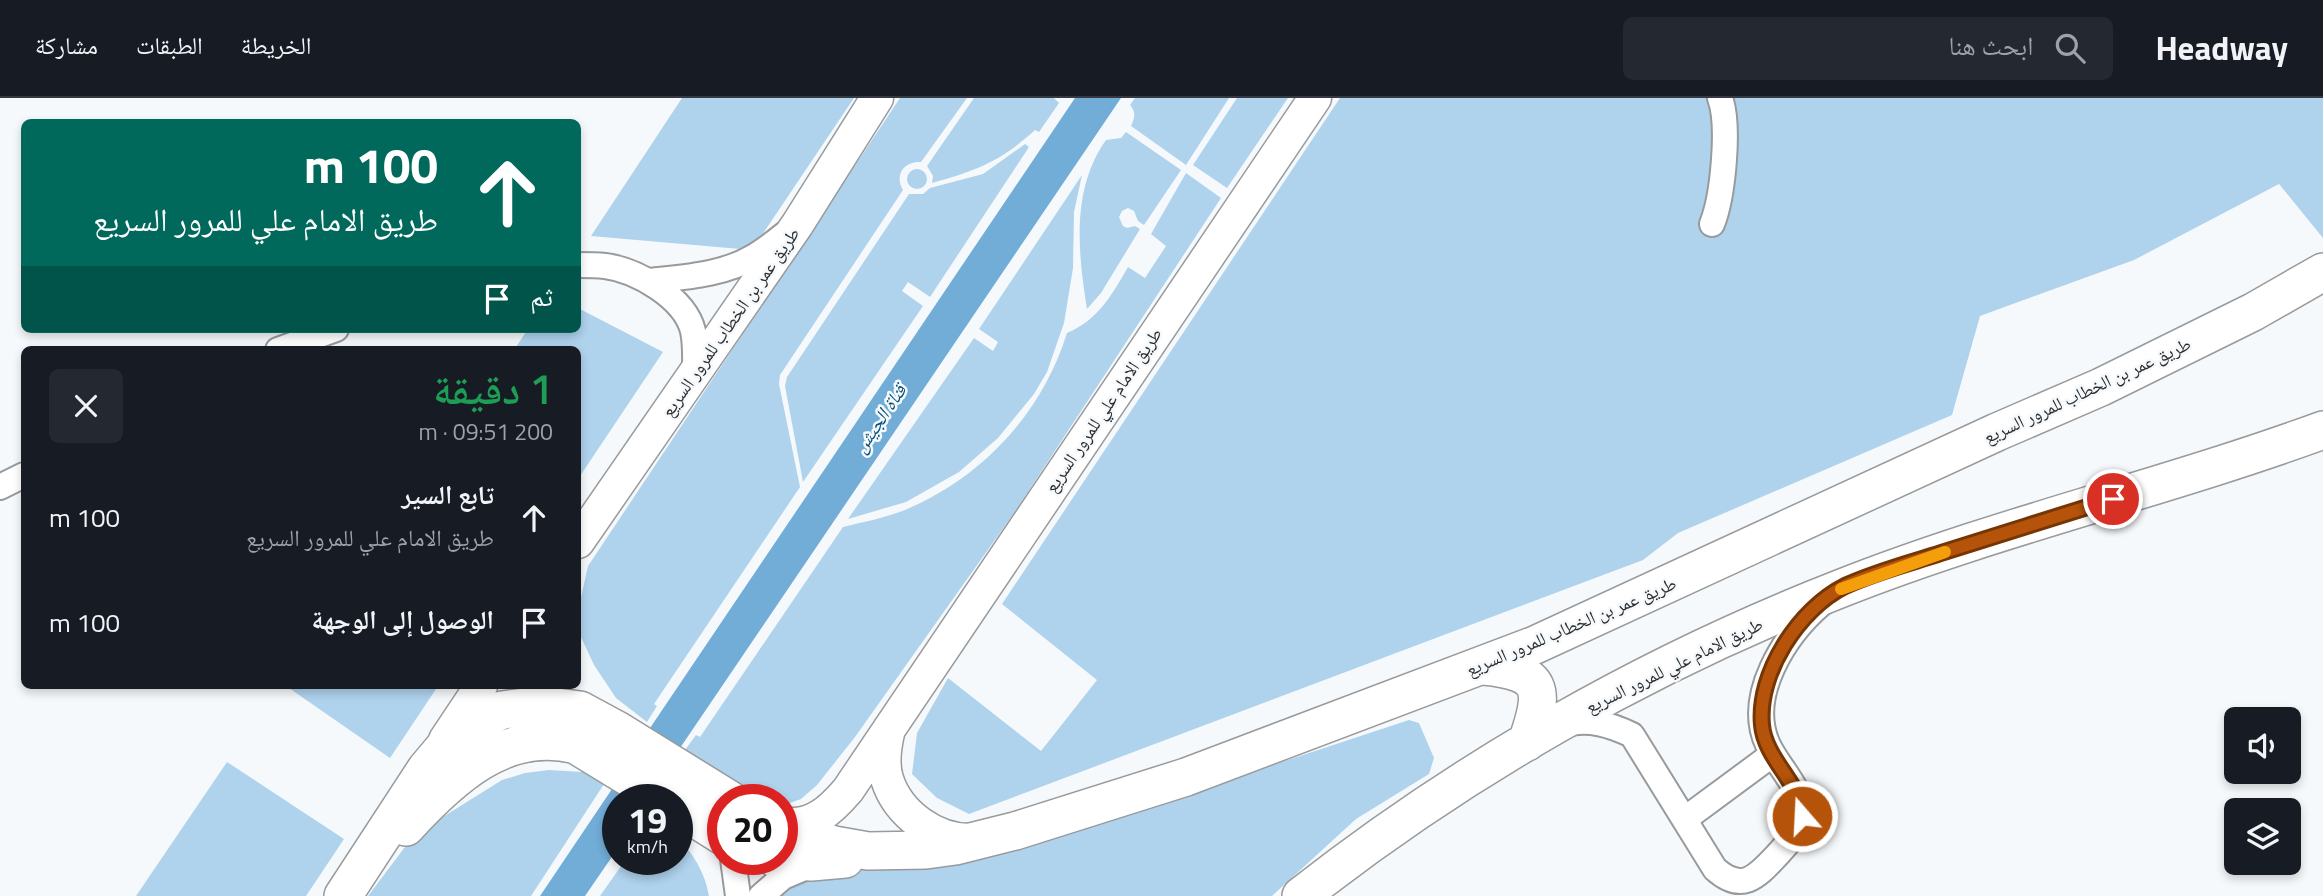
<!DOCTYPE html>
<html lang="ar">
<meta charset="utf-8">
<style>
body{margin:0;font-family:"Titillium Web","Noto Naskh Arabic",sans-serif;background:#242831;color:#f1f3f6;direction:rtl;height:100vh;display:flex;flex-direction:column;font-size:26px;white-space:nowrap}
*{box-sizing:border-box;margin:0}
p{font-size:23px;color:#9ea1a6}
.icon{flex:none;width:38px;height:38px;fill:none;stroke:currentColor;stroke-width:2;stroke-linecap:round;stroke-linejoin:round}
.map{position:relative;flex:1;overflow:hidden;direction:ltr}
.drawer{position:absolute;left:21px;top:248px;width:560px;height:343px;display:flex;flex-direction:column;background:#171b24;border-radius:10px;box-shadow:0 4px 10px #0003;direction:rtl}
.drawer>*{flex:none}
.hud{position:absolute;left:21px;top:21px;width:560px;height:214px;border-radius:10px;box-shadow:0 4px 10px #0003;direction:rtl;background:#00695c;color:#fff;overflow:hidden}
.controls{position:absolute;left:2224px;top:609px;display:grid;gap:14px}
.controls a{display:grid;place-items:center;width:77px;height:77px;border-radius:10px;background:#171b24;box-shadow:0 4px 10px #0003;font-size:35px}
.speed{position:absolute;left:602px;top:686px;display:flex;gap:14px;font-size:35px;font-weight:700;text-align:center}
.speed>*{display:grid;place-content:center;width:91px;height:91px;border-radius:50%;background:#171b24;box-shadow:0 4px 10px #0003;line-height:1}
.speed small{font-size:18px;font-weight:400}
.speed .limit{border:10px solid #d22;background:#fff;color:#111}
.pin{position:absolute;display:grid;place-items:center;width:60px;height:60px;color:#fff;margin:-30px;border:4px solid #fff;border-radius:50%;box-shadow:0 2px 7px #0007}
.me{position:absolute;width:77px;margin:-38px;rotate:341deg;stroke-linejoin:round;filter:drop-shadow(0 0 5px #0008)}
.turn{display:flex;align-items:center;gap:24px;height:147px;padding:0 28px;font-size:32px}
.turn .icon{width:91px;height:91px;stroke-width:2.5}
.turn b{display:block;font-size:49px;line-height:60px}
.then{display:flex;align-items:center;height:66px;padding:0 28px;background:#0003;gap:14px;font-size:26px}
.round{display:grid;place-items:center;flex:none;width:74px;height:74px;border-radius:10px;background:#242831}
.headline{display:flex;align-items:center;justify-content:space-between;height:119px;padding:0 28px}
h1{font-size:42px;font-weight:600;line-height:52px;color:#1e9e55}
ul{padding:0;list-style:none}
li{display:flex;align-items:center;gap:21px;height:105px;padding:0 28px}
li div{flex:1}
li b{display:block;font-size:26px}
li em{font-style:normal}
header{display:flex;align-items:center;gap:42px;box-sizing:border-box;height:98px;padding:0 35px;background:#171b24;border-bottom:2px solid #363941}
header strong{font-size:33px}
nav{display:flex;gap:38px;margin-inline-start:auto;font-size:24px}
.search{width:490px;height:63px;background:#242831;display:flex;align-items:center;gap:18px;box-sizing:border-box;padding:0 24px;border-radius:10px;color:#9ea1a6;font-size:26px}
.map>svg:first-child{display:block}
.green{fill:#afd2ed}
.water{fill:#72add8}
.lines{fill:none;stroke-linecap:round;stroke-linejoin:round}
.minor-casing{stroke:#989a9c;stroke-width:28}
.major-casing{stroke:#989a9c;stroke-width:35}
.highway-casing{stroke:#989a9c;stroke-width:40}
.minor{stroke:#fff;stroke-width:24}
.major{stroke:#fff;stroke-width:32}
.highway{stroke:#fff;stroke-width:37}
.route-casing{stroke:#753606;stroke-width:18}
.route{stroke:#b45309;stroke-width:12}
.slow{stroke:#f59e0b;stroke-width:12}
.labels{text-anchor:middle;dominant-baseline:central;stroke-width:5;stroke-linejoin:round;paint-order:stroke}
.street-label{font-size:18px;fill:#2c2d2e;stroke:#f6f9fb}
.water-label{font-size:19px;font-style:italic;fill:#07527b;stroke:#f6f9fb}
</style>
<header>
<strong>Headway</strong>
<div class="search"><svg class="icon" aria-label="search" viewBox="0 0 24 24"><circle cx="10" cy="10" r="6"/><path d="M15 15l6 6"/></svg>ابحث هنا</div>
<nav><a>الخريطة</a><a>الطبقات</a><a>مشاركة</a></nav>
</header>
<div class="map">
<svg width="2323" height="798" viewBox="0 0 2323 798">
<rect width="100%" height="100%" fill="#f6f9fb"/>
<path class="green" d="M 682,0 L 854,0 L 752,152 L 591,138 Z
M 900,0 L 967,0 L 921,64 C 904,63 894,77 903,92 L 780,277 L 779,286 L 800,389 L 654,606 L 657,608 L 647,624 L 616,600 L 594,567 L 580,537 L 580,504 L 588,468 Z
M 974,0 L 1054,0 L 1059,5 L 1039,34 L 1035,32 C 1000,64 977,72 932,85 L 933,78 L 927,68 Z
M 1135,0 L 1229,0 L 1186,67 L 1131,28 C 1135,19 1136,14 1130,7 Z
M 1237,0 L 1288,0 L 1227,90 L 1193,67 Z
M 1340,0 L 2323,0 L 2323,140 L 2279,86 L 2134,162 L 1980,218 L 1952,317 L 1678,435 L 1643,462 L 969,716 L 937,700 L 912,676 L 917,635 L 948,580 L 1041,653 L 1097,582 L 1002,506 Z
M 1126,34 L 1181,72 L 1144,127 L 1138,123 L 1134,113 L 1128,110 L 1122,113 L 1119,119 L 1123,128 L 1127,130 L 1135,128 L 1140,131 L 1101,195 L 1087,211 C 1078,155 1071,91 1106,42 L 1121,40 Z
M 1025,46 L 1029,49 L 930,199 L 908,184 L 902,193 L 923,208 L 803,384 L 785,288 L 787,279 L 909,96 L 923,96 L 930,90 L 983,76 Z
M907 81a10 10 0 1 1 20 0a10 10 0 1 1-20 0Z
M 1186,75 L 1221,100 L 1014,415 L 855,639 L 817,687 L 801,701 L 782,708 L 782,702 L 760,702 L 753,699 L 685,652 L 696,637 L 700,639 L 843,429 C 863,424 885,420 905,412 C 983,379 1042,315 1067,235 C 1098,222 1112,197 1128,169 L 1145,180 L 1166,148 L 1151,136 Z
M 1082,77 L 1074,114 L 1073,170 L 1064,225 L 1047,274 L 1034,296 L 998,340 L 959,374 L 906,404 L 848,421 L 974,240 L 993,253 L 998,244 L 979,231 Z
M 578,210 L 663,254 L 578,381 L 578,252 L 514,252 L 528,231 L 578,231 Z
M 286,588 L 438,588 L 390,660 Z
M 1409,622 L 1419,625 L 1434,660 L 1429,676 L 1356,721 L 1272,798 L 778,798 L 792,779 L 1194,693 Z
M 227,664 L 344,741 L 306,798 L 136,798 Z
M 549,672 L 583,674 L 606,683 L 531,798 L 368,798 L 414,737 L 502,682 L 525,675 Z
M 677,738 C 693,756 705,774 709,798 L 600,798 L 626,761 L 677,761 Z"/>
<path class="water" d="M 1075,0 L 1121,0 L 678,653 L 648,633 Z
M 614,688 L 635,702 L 618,702 L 618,750 L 585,798 L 540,798 Z"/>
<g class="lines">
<defs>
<path id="minor" d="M 1712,126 C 1723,99 1730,27 1720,0
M 578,167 C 587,167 596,167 605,168 C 637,172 685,200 693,233 C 696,247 695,262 695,276
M 650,183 C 684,179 723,177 753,159 C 764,153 775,144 785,136
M 278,252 L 336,231
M 0,389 L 24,377
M 1566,626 C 1589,620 1611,627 1632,637 L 1715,771 C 1744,797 1759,776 1780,754 C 1789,743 1801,733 1802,718 C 1804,692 1778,669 1768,647 C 1745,598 1785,537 1821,506
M 1685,721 L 1773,656
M 733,761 L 738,798
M 761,798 L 783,779 L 809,768"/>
<path id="major" d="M 578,444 L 797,127 L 877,0
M 889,631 C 885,647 882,665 887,681 C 898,716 935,743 972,742
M 445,642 L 481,588
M 782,725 C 811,731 831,712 848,692 L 1315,0"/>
<path id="highway" d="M 1484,568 C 1545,574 1545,592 1527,644
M 677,709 L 723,738
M 406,729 C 450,681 506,628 576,647 L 666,702
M 782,731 L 834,747 L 868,753 L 926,752 L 955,748 L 1015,733 L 1186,679 L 1535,547 L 1997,334 L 2101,289 L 2253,214 L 2323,174
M 776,761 L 811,764 L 845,761
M 343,798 L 426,671 L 447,646 L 467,629 L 502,612 L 541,607 L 580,612 L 617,632 L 730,702
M 1301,798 C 1464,670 1649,565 1842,490 C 1999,428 2165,390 2323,332"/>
</defs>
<use href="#minor" class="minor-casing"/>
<use href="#major" class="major-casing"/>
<use href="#highway" class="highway-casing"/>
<use href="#minor" class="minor"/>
<use href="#major" class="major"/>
<use href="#highway" class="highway"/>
</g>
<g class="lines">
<defs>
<path id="route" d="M 1802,718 C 1801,712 1801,704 1798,698 C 1787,675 1764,653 1762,627 C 1757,575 1799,511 1845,488 C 1875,474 1910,465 1941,455 C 1998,437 2056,419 2113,401"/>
</defs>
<use href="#route" class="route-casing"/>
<use href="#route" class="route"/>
<path class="slow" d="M 1841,491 L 1945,454"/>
</g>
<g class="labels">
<g class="street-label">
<text transform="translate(730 224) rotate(-55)">طريق عمر بن الخطاب للمرور السريع</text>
<text transform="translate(2087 292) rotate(-25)">طريق عمر بن الخطاب للمرور السريع</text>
<text transform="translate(1103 312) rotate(-56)">طريق الامام علي للمرور السريع</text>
<text transform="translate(1571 528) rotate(-23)">طريق عمر بن الخطاب للمرور السريع</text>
<text transform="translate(1674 567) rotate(-26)">طريق الامام علي للمرور السريع</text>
</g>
<g class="water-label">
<text transform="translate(879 320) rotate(-56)">قناة الجيش</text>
</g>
</g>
</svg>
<div class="controls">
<a><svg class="icon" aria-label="sound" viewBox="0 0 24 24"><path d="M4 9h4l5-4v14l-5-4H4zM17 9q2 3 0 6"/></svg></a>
<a><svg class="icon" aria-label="layers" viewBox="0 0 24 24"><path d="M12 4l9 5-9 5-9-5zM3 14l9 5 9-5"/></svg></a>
</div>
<div class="speed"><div>19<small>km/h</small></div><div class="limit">20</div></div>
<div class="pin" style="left:2113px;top:401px;background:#d93025"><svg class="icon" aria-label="arrive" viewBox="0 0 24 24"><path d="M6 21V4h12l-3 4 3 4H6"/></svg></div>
<svg class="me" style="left:1802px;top:718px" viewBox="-20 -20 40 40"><circle r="17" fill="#b45309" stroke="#fff" stroke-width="3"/><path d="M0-11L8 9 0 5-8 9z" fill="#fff"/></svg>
<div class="hud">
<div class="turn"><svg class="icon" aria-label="ahead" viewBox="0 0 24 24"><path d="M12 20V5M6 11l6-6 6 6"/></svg><div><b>100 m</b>طريق الامام علي للمرور السريع</div></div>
<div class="then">ثم<svg class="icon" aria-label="arrive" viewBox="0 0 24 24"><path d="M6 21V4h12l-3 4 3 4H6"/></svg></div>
</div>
<section class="drawer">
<div class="headline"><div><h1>1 دقيقة</h1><p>200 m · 09:51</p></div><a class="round"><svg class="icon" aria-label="close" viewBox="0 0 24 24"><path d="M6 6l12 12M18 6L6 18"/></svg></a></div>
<ul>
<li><svg class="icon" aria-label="ahead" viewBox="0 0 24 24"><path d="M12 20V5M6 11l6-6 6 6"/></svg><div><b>تابع السير</b><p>طريق الامام علي للمرور السريع</p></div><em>100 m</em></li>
<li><svg class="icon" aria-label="arrive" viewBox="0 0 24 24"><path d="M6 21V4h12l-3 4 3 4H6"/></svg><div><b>الوصول إلى الوجهة</b></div><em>100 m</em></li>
</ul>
</section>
</div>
